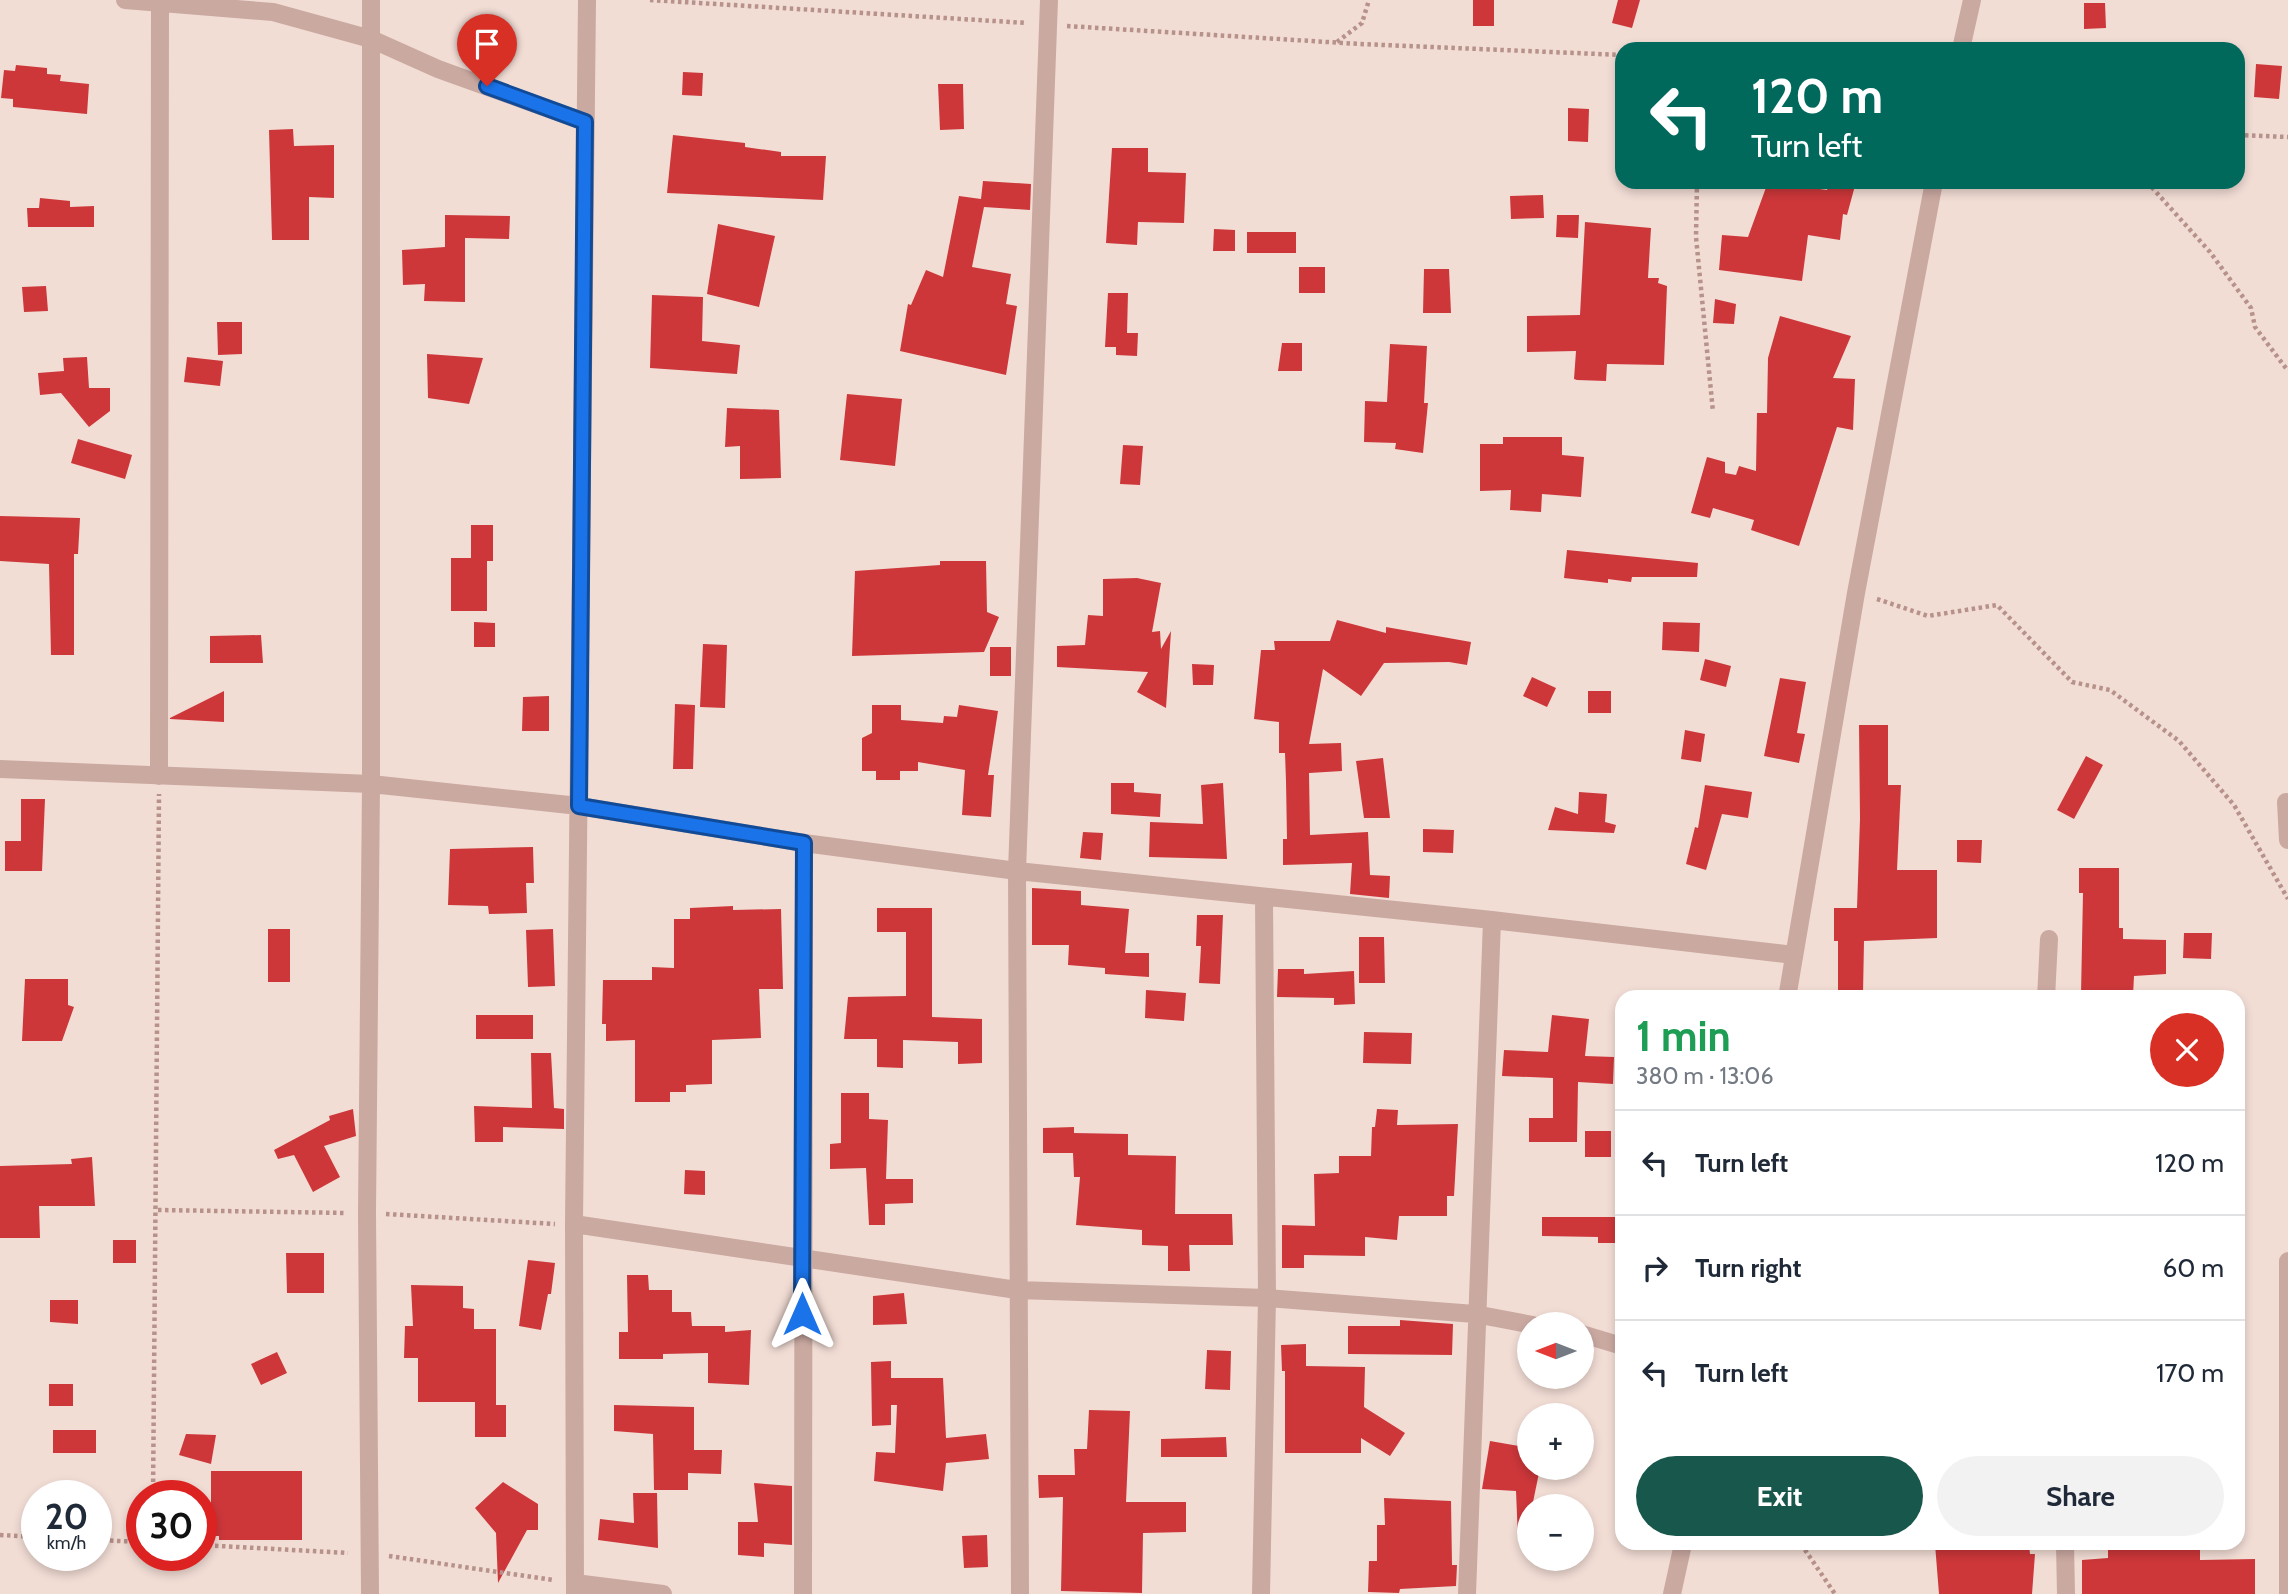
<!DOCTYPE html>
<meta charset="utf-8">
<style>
body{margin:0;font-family:Cabin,sans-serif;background:#f2f2f3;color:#1f2937;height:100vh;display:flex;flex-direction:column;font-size:26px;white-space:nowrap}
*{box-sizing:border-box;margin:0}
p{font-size:23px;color:#747a83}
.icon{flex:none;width:38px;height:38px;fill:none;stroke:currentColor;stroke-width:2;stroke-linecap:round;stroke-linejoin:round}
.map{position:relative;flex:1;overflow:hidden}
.panel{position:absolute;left:1615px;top:990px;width:630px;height:560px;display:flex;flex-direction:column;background:#fff;border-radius:21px;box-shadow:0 4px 10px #0003}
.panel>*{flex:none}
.top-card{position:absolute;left:1615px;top:42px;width:630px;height:147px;border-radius:21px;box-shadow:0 4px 10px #0003;background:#00695c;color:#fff;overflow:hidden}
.needle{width:46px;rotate:270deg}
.controls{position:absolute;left:1517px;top:1312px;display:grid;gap:14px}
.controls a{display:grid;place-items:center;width:77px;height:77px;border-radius:50%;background:#fff;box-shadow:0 4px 10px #0003;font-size:35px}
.speed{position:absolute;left:21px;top:1480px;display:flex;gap:14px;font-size:35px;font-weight:700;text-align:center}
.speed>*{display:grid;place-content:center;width:91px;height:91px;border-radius:50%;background:#fff;box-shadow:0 4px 10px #0003;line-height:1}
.speed small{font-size:18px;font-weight:400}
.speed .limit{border:10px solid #d22;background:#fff;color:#111}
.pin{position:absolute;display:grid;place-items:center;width:60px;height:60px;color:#fff;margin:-72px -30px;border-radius:50% 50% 50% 0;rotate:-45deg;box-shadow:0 0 7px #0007}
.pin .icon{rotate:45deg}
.me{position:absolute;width:77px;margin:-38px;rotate:0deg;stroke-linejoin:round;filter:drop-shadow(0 0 5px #0008)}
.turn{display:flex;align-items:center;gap:24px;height:147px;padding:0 21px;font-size:32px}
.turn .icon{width:91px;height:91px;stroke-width:2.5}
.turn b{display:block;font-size:49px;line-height:60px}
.round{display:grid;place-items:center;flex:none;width:74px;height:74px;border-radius:37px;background:#f2f2f3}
.head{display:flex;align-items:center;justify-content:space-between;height:119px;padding:0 21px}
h1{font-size:42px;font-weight:700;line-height:52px;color:#1e9e55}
.action{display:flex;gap:14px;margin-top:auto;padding:14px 21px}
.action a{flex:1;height:80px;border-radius:42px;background:#18574b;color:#fff;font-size:28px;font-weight:700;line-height:80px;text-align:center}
.action a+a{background:#f2f2f3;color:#1f2937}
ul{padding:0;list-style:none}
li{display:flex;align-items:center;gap:21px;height:105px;padding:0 21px;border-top:2px solid #e0e1e3}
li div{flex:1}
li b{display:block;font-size:26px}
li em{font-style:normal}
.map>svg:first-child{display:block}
.building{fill:#cd373a}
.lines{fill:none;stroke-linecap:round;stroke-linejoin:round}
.path{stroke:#b6928b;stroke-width:4.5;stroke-dasharray:3.5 3.5;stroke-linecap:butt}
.street{stroke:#caa9a1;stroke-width:18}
.route-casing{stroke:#114b97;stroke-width:18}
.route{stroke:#1a73e8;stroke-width:12}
</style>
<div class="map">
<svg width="2288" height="1594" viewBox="0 0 2288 1594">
<rect width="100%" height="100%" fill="#f2ddd5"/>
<path class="building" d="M 1473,0 L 1494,0 L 1494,26 L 1473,26 Z
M 1618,0 L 1640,0 L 1632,28 L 1612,23 Z
M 2084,3 L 2105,3 L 2106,28 L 2084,29 Z
M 2256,64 L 2282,66 L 2279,99 L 2254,97 Z
M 16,65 L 47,68 L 47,74 L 61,75 L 60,81 L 89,84 L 87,114 L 13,107 L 13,99 L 1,98 L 4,70 L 15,71 Z
M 683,72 L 703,73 L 702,96 L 682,95 Z
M 938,84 L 963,84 L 964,129 L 940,130 Z
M 1568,108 L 1589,109 L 1588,142 L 1568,141 Z
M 293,129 L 294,146 L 334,145 L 334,198 L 309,197 L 309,240 L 272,240 L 269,130 Z
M 673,135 L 745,143 L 745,147 L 781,152 L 781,156 L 826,156 L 823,200 L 667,193 Z
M 1112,148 L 1148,148 L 1148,172 L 1186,173 L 1184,223 L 1138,222 L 1137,245 L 1106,243 Z
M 983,181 L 1031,184 L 1030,210 L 984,207 L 972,267 L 1011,274 L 1006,304 L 1017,306 L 1006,375 L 900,351 L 908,304 L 911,305 L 926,270 L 943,277 L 959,196 L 981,199 Z
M 1768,182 L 1827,190 L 1830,182 L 1856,182 L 1847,215 L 1843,214 L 1840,240 L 1808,235 L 1802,281 L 1719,270 L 1722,235 L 1748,237 Z
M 1543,195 L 1544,218 L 1511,219 L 1510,196 Z
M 40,198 L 70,201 L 70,207 L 94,206 L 94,227 L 28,227 L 27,208 L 39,208 Z
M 445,215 L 510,216 L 509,239 L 465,238 L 465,302 L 424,301 L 425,284 L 403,285 L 402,250 L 445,247 Z
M 1557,215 L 1579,215 L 1578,238 L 1556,237 Z
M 1585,222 L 1651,228 L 1648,278 L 1659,278 L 1658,283 L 1667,286 L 1664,365 L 1607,364 L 1606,381 L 1577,380 L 1574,379 L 1576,351 L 1527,352 L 1527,316 L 1580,315 Z
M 718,224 L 775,236 L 759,307 L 707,294 Z
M 1214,229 L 1235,230 L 1235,251 L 1213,251 Z
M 1247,232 L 1296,232 L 1296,253 L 1247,253 Z
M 1299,267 L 1325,267 L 1325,293 L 1299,293 Z
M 1424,269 L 1449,269 L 1451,313 L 1423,313 Z
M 46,286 L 48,311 L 24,312 L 22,287 Z
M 1108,293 L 1128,293 L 1127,333 L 1138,333 L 1137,356 L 1116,355 L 1116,347 L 1105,347 Z
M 652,295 L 703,297 L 702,341 L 740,345 L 737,374 L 650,368 Z
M 1715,299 L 1736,304 L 1734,324 L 1713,323 Z
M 1780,316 L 1851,336 L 1833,378 L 1855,379 L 1853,430 L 1837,427 L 1799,546 L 1751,530 L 1754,520 L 1713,508 L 1710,518 L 1691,513 L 1707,457 L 1725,462 L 1725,473 L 1736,475 L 1739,466 L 1756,471 L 1757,413 L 1767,413 L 1768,358 Z
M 217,322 L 242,322 L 242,354 L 218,355 Z
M 1282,343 L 1302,343 L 1302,371 L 1278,371 Z
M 1390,344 L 1427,346 L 1424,403 L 1428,403 L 1423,453 L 1395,449 L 1396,443 L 1364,442 L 1365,401 L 1387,402 Z
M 427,354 L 483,358 L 469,404 L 428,398 Z
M 87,357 L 89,388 L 110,388 L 110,411 L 89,427 L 61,393 L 40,395 L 38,373 L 64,371 L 63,358 Z
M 187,357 L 223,361 L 220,386 L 184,382 Z
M 847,394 L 902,399 L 895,466 L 840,460 Z
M 727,408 L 779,410 L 781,478 L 740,479 L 740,446 L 725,447 Z
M 1503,437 L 1562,437 L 1562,455 L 1584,457 L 1581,497 L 1542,494 L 1541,512 L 1510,510 L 1511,490 L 1480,491 L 1480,444 L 1503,444 Z
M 78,439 L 132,455 L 125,479 L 71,463 Z
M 1123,445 L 1143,446 L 1140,485 L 1120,484 Z
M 0,516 L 80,518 L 78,554 L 74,554 L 74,655 L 51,655 L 49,564 L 0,561 Z
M 471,525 L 493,525 L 493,561 L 487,561 L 487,611 L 451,611 L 451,558 L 471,558 Z
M 1567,550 L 1698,563 L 1697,577 L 1632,577 L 1631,582 L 1608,579 L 1608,583 L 1564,578 Z
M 940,561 L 986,561 L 987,612 L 999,617 L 984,652 L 852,656 L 855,571 L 940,565 Z
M 1137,578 L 1161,583 L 1152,632 L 1160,631 L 1161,649 L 1171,631 L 1166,708 L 1137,692 L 1148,672 L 1057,667 L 1057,646 L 1085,645 L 1088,615 L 1103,616 L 1103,579 Z
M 1337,620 L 1386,633 L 1386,627 L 1471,642 L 1467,665 L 1449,662 L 1384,663 L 1361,696 L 1323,669 L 1309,744 L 1341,743 L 1342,771 L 1309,773 L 1310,835 L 1368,832 L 1370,875 L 1390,876 L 1389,898 L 1350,894 L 1352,863 L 1283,865 L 1283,839 L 1287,839 L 1286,781 L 1285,753 L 1279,753 L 1279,722 L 1254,719 L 1261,650 L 1275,650 L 1274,641 L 1330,641 Z
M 474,622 L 495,623 L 495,647 L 474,647 Z
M 1663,622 L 1700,623 L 1699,652 L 1662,650 Z
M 261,635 L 263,663 L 210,663 L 210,636 Z
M 703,644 L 727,645 L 725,708 L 700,707 Z
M 990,647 L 1011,647 L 1011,676 L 990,676 Z
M 1705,659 L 1731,666 L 1726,687 L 1700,680 Z
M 1192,664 L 1214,665 L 1213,685 L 1193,685 Z
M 1532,677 L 1556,688 L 1547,707 L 1523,696 Z
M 1780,678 L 1806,682 L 1797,733 L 1805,734 L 1799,763 L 1764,756 Z
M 224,691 L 224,722 L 170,719 L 170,718 Z
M 1588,691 L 1611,691 L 1611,713 L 1588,713 Z
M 549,696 L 549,731 L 522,731 L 523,697 Z
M 675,704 L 695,705 L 693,769 L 673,769 Z
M 872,705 L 901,705 L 901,720 L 943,723 L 944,716 L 957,717 L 959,705 L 998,711 L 988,775 L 994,775 L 991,817 L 962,815 L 965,770 L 918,762 L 918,771 L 900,771 L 900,780 L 876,780 L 876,771 L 862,771 L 862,738 L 872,733 Z
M 1859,725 L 1888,725 L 1888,785 L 1901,785 L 1897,870 L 1937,870 L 1937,938 L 1864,941 L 1863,994 L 1838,994 L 1838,941 L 1834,941 L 1834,908 L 1857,908 L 1860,819 Z
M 1685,730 L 1705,734 L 1701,762 L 1681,759 Z
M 2086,756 L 2103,765 L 2074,819 L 2057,810 Z
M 1383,758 L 1390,818 L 1364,818 L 1356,761 Z
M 1111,783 L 1134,783 L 1134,792 L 1161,794 L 1160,817 L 1111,814 Z
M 1223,783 L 1227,859 L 1149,857 L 1150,822 L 1203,824 L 1201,785 Z
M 1705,785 L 1752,792 L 1748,818 L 1722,814 L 1706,870 L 1686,864 L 1695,827 L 1698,828 Z
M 1579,792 L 1607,794 L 1605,822 L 1616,825 L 1614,833 L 1548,830 L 1555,807 L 1578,814 Z
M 21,799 L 45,799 L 42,871 L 5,871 L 5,841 L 21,841 Z
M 1423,829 L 1454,830 L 1453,853 L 1423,852 Z
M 1083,832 L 1103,833 L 1101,860 L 1080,858 Z
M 1957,840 L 1982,840 L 1981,863 L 1957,862 Z
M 533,847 L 534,883 L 526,883 L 527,913 L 489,914 L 488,906 L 448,905 L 450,849 Z
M 2079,868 L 2119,868 L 2119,928 L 2123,928 L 2123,939 L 2166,940 L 2166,974 L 2134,976 L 2133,996 L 2081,994 L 2083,893 L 2079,893 Z
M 1032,888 L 1081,891 L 1081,905 L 1129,909 L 1125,953 L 1149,953 L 1149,977 L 1105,974 L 1105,968 L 1068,965 L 1069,945 L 1032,945 Z
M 733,906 L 733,910 L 781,909 L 783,989 L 759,989 L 761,1038 L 712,1040 L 712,1084 L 686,1085 L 686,1092 L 670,1092 L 670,1102 L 635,1102 L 635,1040 L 606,1041 L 606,1024 L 602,1024 L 603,980 L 652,980 L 652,967 L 674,968 L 674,919 L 690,919 L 690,908 Z
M 877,908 L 932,908 L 932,1017 L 982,1019 L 982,1063 L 958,1064 L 958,1042 L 903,1040 L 903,1068 L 877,1067 L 877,1039 L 844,1039 L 848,997 L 906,996 L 906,932 L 877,932 Z
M 1197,915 L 1223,915 L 1220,984 L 1199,983 L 1201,946 L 1196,946 Z
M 268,929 L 290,929 L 290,982 L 268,982 Z
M 553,929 L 555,986 L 528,987 L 526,930 Z
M 2184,933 L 2212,933 L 2211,959 L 2183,958 Z
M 1359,937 L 1384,937 L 1385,983 L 1359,983 Z
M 1278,969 L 1304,969 L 1304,974 L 1354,971 L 1355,1004 L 1334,1005 L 1334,998 L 1277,997 Z
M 25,979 L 68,979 L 68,1005 L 74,1007 L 62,1041 L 22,1041 Z
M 1146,990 L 1186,993 L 1184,1021 L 1145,1018 Z
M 476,1015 L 533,1015 L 533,1039 L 476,1039 Z
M 1552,1015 L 1589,1019 L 1585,1056 L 1614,1057 L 1613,1084 L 1578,1082 L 1577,1142 L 1529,1142 L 1529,1118 L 1553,1118 L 1553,1078 L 1502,1076 L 1504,1050 L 1548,1052 Z
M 1364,1032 L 1412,1033 L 1411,1064 L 1363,1063 Z
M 531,1053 L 551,1053 L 554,1108 L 564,1109 L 564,1129 L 503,1127 L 503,1142 L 475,1142 L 474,1106 L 532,1108 Z
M 841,1093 L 869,1093 L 869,1119 L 888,1120 L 886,1179 L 913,1179 L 913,1203 L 885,1204 L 885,1225 L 869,1225 L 866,1168 L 830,1169 L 830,1144 L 841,1143 Z
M 353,1109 L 356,1136 L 324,1146 L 340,1177 L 313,1192 L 294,1155 L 278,1159 L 274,1150 L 330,1120 L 329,1116 Z
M 1377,1109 L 1398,1110 L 1397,1125 L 1458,1124 L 1454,1196 L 1447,1196 L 1447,1216 L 1399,1216 L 1397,1240 L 1365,1237 L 1365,1256 L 1304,1255 L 1304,1268 L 1282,1268 L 1282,1225 L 1315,1226 L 1314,1174 L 1339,1173 L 1339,1156 L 1371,1156 L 1372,1127 L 1375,1127 Z
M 1074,1127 L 1074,1133 L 1128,1134 L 1128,1155 L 1176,1156 L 1175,1214 L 1232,1214 L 1233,1245 L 1189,1245 L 1190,1271 L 1168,1271 L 1168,1246 L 1142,1245 L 1142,1230 L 1076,1225 L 1080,1177 L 1074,1177 L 1073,1153 L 1043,1153 L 1043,1128 Z
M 1585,1131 L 1611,1131 L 1611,1157 L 1585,1157 Z
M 92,1157 L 95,1206 L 39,1206 L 40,1238 L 0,1238 L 0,1166 L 72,1164 L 71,1159 Z
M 685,1170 L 705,1171 L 705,1195 L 684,1194 Z
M 1542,1217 L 1622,1217 L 1622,1243 L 1598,1243 L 1598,1237 L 1542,1236 Z
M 113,1240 L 136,1240 L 136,1263 L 113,1263 Z
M 286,1253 L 324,1253 L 324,1293 L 287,1293 Z
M 528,1260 L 555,1263 L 551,1294 L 548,1294 L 541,1330 L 519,1326 Z
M 627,1275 L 648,1275 L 649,1290 L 672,1290 L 672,1312 L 691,1312 L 692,1326 L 725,1326 L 725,1332 L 751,1330 L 749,1385 L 708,1383 L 708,1353 L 663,1354 L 663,1359 L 619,1359 L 619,1332 L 628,1332 Z
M 411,1285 L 463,1286 L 463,1308 L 474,1309 L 474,1329 L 496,1329 L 496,1405 L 506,1405 L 506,1437 L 475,1437 L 475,1402 L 418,1402 L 418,1358 L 404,1358 L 405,1326 L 413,1326 Z
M 904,1293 L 907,1324 L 873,1325 L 873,1296 Z
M 50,1300 L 78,1300 L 78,1324 L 50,1322 Z
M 1400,1320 L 1453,1324 L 1452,1355 L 1348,1354 L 1348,1326 L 1400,1326 Z
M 1306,1344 L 1306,1366 L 1365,1367 L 1364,1407 L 1405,1433 L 1390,1456 L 1361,1438 L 1361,1453 L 1285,1453 L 1285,1371 L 1282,1371 L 1281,1345 Z
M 1207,1350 L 1231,1351 L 1230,1390 L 1205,1389 Z
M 277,1352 L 287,1373 L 261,1385 L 251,1364 Z
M 891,1361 L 891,1378 L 943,1378 L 946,1438 L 986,1434 L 989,1459 L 946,1463 L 943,1491 L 874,1481 L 876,1452 L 895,1453 L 897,1405 L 891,1405 L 891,1425 L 872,1426 L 871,1362 Z
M 49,1384 L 73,1384 L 73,1406 L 49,1406 Z
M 614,1405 L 694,1407 L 694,1450 L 722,1450 L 721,1474 L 688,1473 L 688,1490 L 654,1490 L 653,1434 L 614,1431 Z
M 1089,1410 L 1130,1411 L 1126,1502 L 1186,1502 L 1186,1532 L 1143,1533 L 1142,1593 L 1061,1591 L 1063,1497 L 1039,1498 L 1038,1475 L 1075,1475 L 1074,1449 L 1087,1449 Z
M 53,1430 L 96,1430 L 96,1453 L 53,1453 Z
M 186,1434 L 216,1435 L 211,1464 L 179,1455 Z
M 1226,1437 L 1227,1457 L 1161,1457 L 1161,1439 Z
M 1490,1441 L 1530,1448 L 1530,1468 L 1540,1468 L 1532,1507 L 1530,1507 L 1526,1539 L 1518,1539 L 1516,1491 L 1482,1489 Z
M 211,1471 L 302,1471 L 302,1540 L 219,1540 L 219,1536 L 211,1536 Z
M 503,1482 L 538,1504 L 538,1530 L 527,1530 L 498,1583 L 496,1533 L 475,1508 Z
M 754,1483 L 792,1486 L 792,1545 L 764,1543 L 764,1557 L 738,1555 L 738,1522 L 758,1522 Z
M 633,1493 L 657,1493 L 658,1548 L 598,1540 L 600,1519 L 634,1523 Z
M 1384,1498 L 1451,1501 L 1452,1565 L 1457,1565 L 1456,1586 L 1400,1589 L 1399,1593 L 1368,1592 L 1369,1561 L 1377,1561 L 1377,1525 L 1385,1525 Z
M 987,1535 L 988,1567 L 964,1568 L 962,1536 Z
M 1935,1544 L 2029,1544 L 2030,1554 L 2035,1554 L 2032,1594 L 1939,1594 Z
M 2128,1544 L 2154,1544 L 2154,1549 L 2200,1550 L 2200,1560 L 2255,1559 L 2255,1594 L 2082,1594 L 2082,1560 L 2108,1558 L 2108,1549 L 2128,1549 Z"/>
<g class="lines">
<path class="path" d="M 650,0 L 1027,23
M 1067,26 L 1360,44 L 1622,55
M 1337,42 L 1362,23 L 1369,0
M 2238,135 L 2288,137
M 1697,182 L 1696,237 L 1713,412
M 2147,182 L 2210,252 L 2251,308 L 2255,327 L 2288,371
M 1877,599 L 1928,616 L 1997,605 L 2072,682 L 2110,690 L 2179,741 L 2234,805 L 2288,899
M 158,1210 L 346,1213
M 386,1214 L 555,1224
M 153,1496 L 159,794
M 0,1535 L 37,1537
M 96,1540 L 142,1542
M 1801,1544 L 1835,1594
M 201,1545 L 348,1553
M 389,1556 L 553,1580"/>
<path class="street" d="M 125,0 L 273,12 L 371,39 L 438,69 L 585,122
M 1961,49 L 1972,0
M 0,769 L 371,784 L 579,806 L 804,843 L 1017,871 L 1492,920 L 1794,955
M 159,776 L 160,0
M 2286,802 L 2288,840
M 1787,998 L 1856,593 L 1934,182
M 2046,998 L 2049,939
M 574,1224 L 1017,1290 L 1267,1298 L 1475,1314 L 1533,1325
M 1582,1334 L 1622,1346
M 2065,1544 L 2066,1594
M 575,1583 L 663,1594
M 370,1594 L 367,1213 L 371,784 L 371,0
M 575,1594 L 574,1224 L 587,0
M 803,1594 L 804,843
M 1020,1594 L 1017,871 L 1049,0
M 1261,1594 L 1267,1298 L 1264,897
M 1467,1594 L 1492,920
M 1672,1594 L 1683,1544
M 2288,1594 L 2288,1261"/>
</g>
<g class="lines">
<defs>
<path id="route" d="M 487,86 L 585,122 L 579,806 L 804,843 L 802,1314"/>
</defs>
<use href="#route" class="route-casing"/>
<use href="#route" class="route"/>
</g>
</svg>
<div class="controls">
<a><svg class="needle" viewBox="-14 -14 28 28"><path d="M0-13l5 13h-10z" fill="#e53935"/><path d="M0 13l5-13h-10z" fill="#747a83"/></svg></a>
<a>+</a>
<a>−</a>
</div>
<div class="speed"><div>20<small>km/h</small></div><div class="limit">30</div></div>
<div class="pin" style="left:487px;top:86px;background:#d93025"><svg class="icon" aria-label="arrive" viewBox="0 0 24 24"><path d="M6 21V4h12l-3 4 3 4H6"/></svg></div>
<svg class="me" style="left:802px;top:1314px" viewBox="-20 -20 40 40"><path d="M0-17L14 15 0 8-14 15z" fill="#1a73e8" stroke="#fff" stroke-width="4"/></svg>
<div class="top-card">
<div class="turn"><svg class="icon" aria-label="left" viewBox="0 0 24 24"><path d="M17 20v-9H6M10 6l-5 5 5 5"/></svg><div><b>120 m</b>Turn left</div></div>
</div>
<section class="panel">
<div class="head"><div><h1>1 min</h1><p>380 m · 13:06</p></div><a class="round" style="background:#d93025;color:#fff"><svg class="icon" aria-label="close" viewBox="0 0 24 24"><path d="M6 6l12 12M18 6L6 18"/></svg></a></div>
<ul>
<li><svg class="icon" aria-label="left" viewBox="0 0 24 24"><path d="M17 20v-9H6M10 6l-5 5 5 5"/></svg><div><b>Turn left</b></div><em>120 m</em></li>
<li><svg class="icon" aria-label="right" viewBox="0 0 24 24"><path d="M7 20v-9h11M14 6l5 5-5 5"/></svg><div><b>Turn right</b></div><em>60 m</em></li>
<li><svg class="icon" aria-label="left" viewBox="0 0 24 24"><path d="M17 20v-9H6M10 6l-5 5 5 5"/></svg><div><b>Turn left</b></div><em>170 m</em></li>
</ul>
<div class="action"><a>Exit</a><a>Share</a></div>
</section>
</div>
